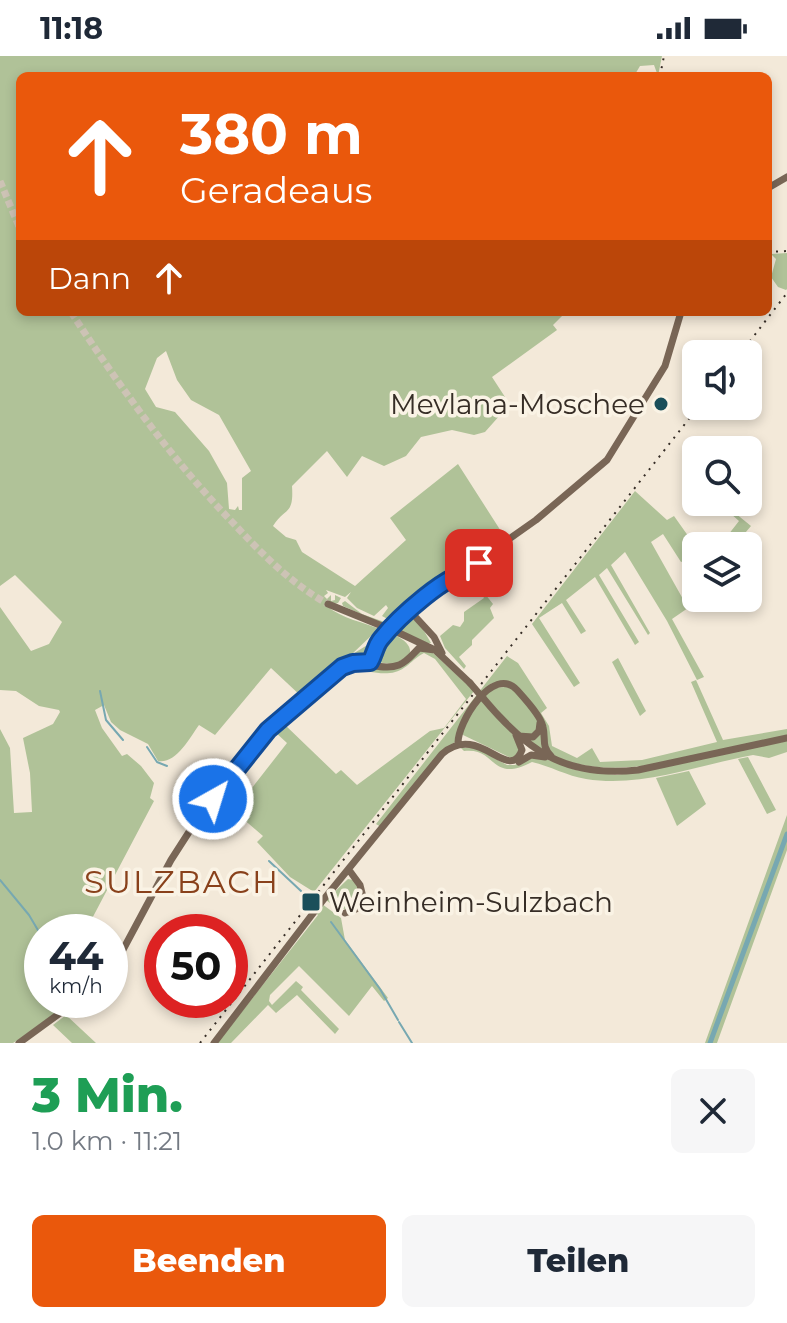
<!DOCTYPE html>
<html lang="de">
<meta charset="utf-8">
<style>
body{margin:0;font-family:Montserrat,sans-serif;background:#f6f6f7;color:#1f2937;height:100vh;display:flex;flex-direction:column;font-size:30px;white-space:nowrap}
*{box-sizing:border-box;margin:0}
p{font-size:26px;color:#747a83}
.icon{flex:none;width:44px;height:44px;fill:none;stroke:currentColor;stroke-width:2;stroke-linecap:round;stroke-linejoin:round}
.map{position:relative;height:987px;overflow:hidden}
.drawer{display:flex;flex-direction:column;background:#fff;flex:1}
.drawer>*{flex:none}
.hud{position:absolute;left:16px;top:16px;width:756px;height:244px;border-radius:12px;box-shadow:0 4px 12px #0003;background:#ea580c;color:#fff;overflow:hidden}
.buttons{position:absolute;left:682px;top:284px;display:grid;gap:16px}
.buttons a{display:grid;place-items:center;width:80px;height:80px;border-radius:12px;background:#fff;box-shadow:0 4px 12px #0003;font-size:40px}
.speed{position:absolute;left:24px;top:858px;display:flex;gap:16px;font-size:40px;font-weight:700;text-align:center}
.speed>*{display:grid;place-content:center;width:104px;height:104px;border-radius:50%;background:#fff;box-shadow:0 4px 12px #0003;line-height:1}
.speed small{font-size:20px;font-weight:400}
.speed .limit{border:12px solid #d22;background:#fff;color:#111}
.pin{position:absolute;display:grid;place-items:center;width:68px;height:68px;color:#fff;margin:-34px;border-radius:16px;box-shadow:0 4px 12px #0006}
.me{position:absolute;width:88px;margin:-44px;rotate:39deg;stroke-linejoin:round;filter:drop-shadow(0 0 6px #0008)}
.turn{display:flex;align-items:center;gap:28px;height:168px;padding:0 32px;font-size:36px}
.turn .icon{width:104px;height:104px;stroke-width:2.5}
.turn b{display:block;font-size:56px;line-height:68px}
.then{display:flex;align-items:center;height:76px;padding:0 32px;background:#0003;gap:16px;font-size:30px}
.round{display:grid;place-items:center;flex:none;width:84px;height:84px;border-radius:12px;background:#f6f6f7}
.head{display:flex;align-items:center;justify-content:space-between;height:136px;padding:0 32px}
h1{font-size:48px;font-weight:800;line-height:60px;color:#1e9e55}
.button{display:flex;gap:16px;margin-top:auto;padding:16px 32px}
.button a{flex:1;height:92px;border-radius:12px;background:#ea580c;color:#fff;font-size:32px;font-weight:800;line-height:92px;text-align:center}
.button a+a{background:#f6f6f7;color:#1f2937}
.status{display:flex;justify-content:space-between;align-items:center;height:56px;padding:0 40px;background:#fff;direction:ltr}
.status svg{height:22px;fill:currentColor}
.map>svg:first-child{display:block}
.green{fill:#b0c298;fill-rule:evenodd}
.lines{fill:none;stroke-linecap:round;stroke-linejoin:round}
.stream{stroke:#77a8b1;stroke-width:2}
.river{stroke:#77a8b1;stroke-width:5}
.major-tunnel{stroke:#cdc3b5;stroke-width:7;stroke-dasharray:7 3.5;stroke-linecap:butt}
.major{stroke:#796656;stroke-width:7}
.rail{stroke:#362d26;stroke-width:2;stroke-dasharray:2 6;stroke-linecap:butt}
.major-bridge{stroke:#796656;stroke-width:7}
.route-casing{stroke:#114b97;stroke-width:20}
.route{stroke:#1a73e8;stroke-width:14}
.poi-dot{fill:#1a4f5a;stroke:#faf3e5;stroke-width:3}
.labels{text-anchor:middle;dominant-baseline:central;stroke-width:7;stroke-linejoin:round;paint-order:stroke}
.poi-label{font-size:28px;fill:#362d26;stroke:#faf3e5;text-anchor:end}
.quarter-label{font-size:32px;letter-spacing:2px;fill:#89411b;stroke:#faf3e5}
</style>
<div class="status"><b>11:18</b><svg viewBox="0 0 49 12"><path d="M0 12V9h3v3zM5 12V6h3v6zM10 12V3h3v9zM15 12V0h3v12zM26 1h20v11H26zM47 4h2v5h-2z"/></svg></div>
<div class="map">
<svg width="787" height="987" viewBox="0 0 787 987">
<rect width="100%" height="100%" fill="#f3e9d9"/>
<path class="green" d="M 0,0 L 662,0 L 658,20 L 654,9 L 640,10 L 634,20 L 20,20 L 20,256 L 566,256 L 553,269 L 557,274 L 492,321 L 505,341 L 501,358 L 485,376 L 474,379 L 452,374 L 421,381 L 406,400 L 384,410 L 362,400 L 347,421 L 327,395 L 292,430 C 294,460 285,451 273,470 L 286,481 L 296,484 L 302,496 L 355,530 L 406,484 L 390,462 L 458,408 L 506,483 L 442,525 L 393,566 L 382,560 L 388,552 L 386,549 L 374,560 L 357,552 L 347,542 L 351,536 L 345,541 L 326,534 L 328,537 L 324,540 L 327,543 L 331,539 L 331,545 L 335,544 L 335,539 L 341,542 L 338,547 L 327,550 C 342,563 364,566 382,574 L 382,577 L 388,570 L 343,550 L 342,547 L 345,545 L 362,558 L 390,568 L 375,587 L 371,585 L 376,581 L 373,578 L 351,599 L 369,588 L 373,592 L 366,603 L 345,606 L 302,641 L 271,612 L 215,679 L 199,669 C 189,683 176,708 158,705 L 148,688 L 120,674 L 111,666 L 104,649 L 95,654 L 102,672 L 122,700 L 127,698 L 141,710 L 154,727 L 150,742 L 154,745 L 86,874 L 42,876 L 42,944 L 73,944 L 21,982 L 13,987 L 0,987 L 0,673 L 10,692 L 14,757 L 32,756 L 30,717 L 23,682 L 53,668 L 60,656 L 59,654 L 39,650 L 16,635 L 0,634 L 0,551 L 31,595 L 49,588 L 62,566 L 15,519 L 0,530 ZM 166,295 L 177,324 L 191,344 L 219,359 L 251,415 L 242,422 L 242,454 L 239,454 L 238,450 L 235,454 L 229,453 L 227,427 L 209,395 L 175,356 L 156,351 L 145,333 L 157,302 Z
M 787,197 L 787,233 L 786,234 L 778,231 L 771,221 L 776,203 L 771,198 Z
M 635,435 L 667,464 L 674,460 L 696,491 L 696,531 L 684,505 L 681,506 L 663,478 L 651,486 L 688,552 L 672,563 L 704,621 L 697,624 L 667,565 L 625,496 L 611,509 L 650,577 L 648,579 L 607,512 L 599,519 L 639,586 L 635,589 L 595,521 L 566,544 L 586,575 L 581,578 L 562,547 L 539,562 L 580,627 L 574,631 L 532,568 Z
M 724,448 L 751,470 L 734,490 L 721,488 L 739,465 L 722,450 Z
M 474,524 L 493,548 L 490,552 L 494,562 L 472,584 L 472,589 L 459,601 L 466,610 L 464,613 L 445,592 L 440,580 L 453,569 L 460,571 L 464,565 L 464,556 L 484,542 Z
M 411,562 L 420,568 L 431,587 L 427,587 L 397,573 L 404,567 L 385,585 L 393,578 C 427,594 404,613 379,606 L 376,597 C 383,582 393,570 408,563 L 408,566 Z
M 418,595 L 431,595 L 474,635 L 314,836 L 290,821 L 257,786 L 263,780 L 234,755 L 287,687 L 274,675 L 270,675 L 329,622 L 351,609 L 385,613 ZM 424,597 L 435,603 L 466,643 L 444,672 L 430,675 L 357,729 L 341,714 L 336,718 L 283,667 L 342,616 C 358,610 373,619 390,617 C 405,616 412,603 424,597 Z
M 507,600 L 518,607 L 547,652 L 541,657 L 549,670 L 552,690 L 577,702 L 592,692 L 600,706 L 642,704 L 717,686 L 691,626 L 696,624 L 723,684 L 787,673 L 787,680 C 713,691 617,734 548,697 C 522,684 504,661 485,640 L 493,632 L 516,630 L 497,626 L 490,628 L 461,665 L 455,686 L 438,699 L 381,771 L 376,768 Z
M 618,602 L 646,655 L 640,660 L 612,606 Z
M 481,643 L 518,684 L 521,691 L 513,703 L 463,679 L 461,670 Z
M 787,685 L 787,696 L 769,702 L 753,699 C 698,709 642,732 586,723 C 567,720 550,710 532,706 C 490,728 497,691 464,695 L 461,692 L 476,692 L 507,709 L 515,709 L 528,701 L 543,702 L 576,714 L 617,719 Z
M 748,701 L 776,754 L 767,758 L 738,703 Z
M 689,715 L 706,748 L 677,770 L 656,722 Z
M 787,759 L 787,794 L 717,987 L 705,987 Z
M 348,823 L 353,824 L 361,834 L 358,847 L 350,853 L 338,853 L 326,844 Z
M 322,848 L 341,862 L 345,884 L 388,942 L 384,945 L 372,930 L 349,960 L 299,910 L 270,939 L 269,945 L 272,949 L 296,925 L 303,931 L 301,934 L 339,973 L 335,978 L 297,939 L 276,957 L 268,949 L 231,987 L 217,987 L 318,859 L 315,856 Z
M 66,959 L 96,987 L 72,987 L 53,969 Z"/>
<g class="lines">
<path class="stream" d="M 100,635 L 106,664 L 123,684
M 147,691 L 157,706 L 167,710
M 269,805 L 301,835
M 0,824 L 29,859 L 42,881
M 759,851 L 760,853
M 331,866 L 380,933 L 398,964
M 399,966 L 412,987"/>
<path class="river" d="M 710,987 L 787,778"/>
<path class="major-tunnel" d="M 0,125 L 20,173
M 71,256 C 120,331 172,404 235,469 C 263,499 292,528 328,548"/>
<path class="major" d="M 768,132 L 787,121
M 467,515 L 481,517 L 486,503
M 328,548 L 382,570
M 410,555 L 434,581 L 442,597
M 397,576 L 435,594 L 470,627
M 367,607 L 381,583 L 417,548 L 536,464 L 607,404 L 665,310 L 681,256
M 483,642 C 527,695 566,722 638,714 L 787,682
M 518,680 L 533,681 L 539,675 L 540,667
M 458,688 C 457,667 493,608 517,634 C 525,643 541,660 543,671 C 546,683 541,690 551,700
M 519,706 L 531,699 L 545,701
M 345,857 L 356,853 L 363,841 L 360,829 L 349,814
M 110,918 L 171,804 L 198,762 L 268,674 L 342,611 C 362,602 381,616 399,609 C 407,606 413,598 419,592 L 435,594
M 19,987 L 78,944
M 214,987 L 324,843 L 442,698 C 479,665 509,729 522,694 L 516,679"/>
<path class="rail" d="M 660,20 L 664,0
M 768,196 L 787,195
M 740,298 L 787,237
M 200,987 L 699,350"/>
<path class="major-bridge" d="M 382,570 L 397,576
M 470,627 L 483,642"/>
</g>
<g class="lines">
<defs>
<path id="route" d="M 213,743 L 268,674 L 342,611 L 353,607 L 370,606 C 375,598 375,590 381,583 C 397,563 448,515 474,515 L 474,510 L 479,507"/>
</defs>
<use href="#route" class="route-casing"/>
<use href="#route" class="route"/>
</g>
<g class="poi-dot">
<circle cx="661" cy="348" r="8"/>
<rect x="301" y="836" width="20" height="20" rx="4"/>
</g>
<g class="labels">
<g class="poi-label">
<text x="645" y="348">Mevlana-Moschee</text>
<text x="329" y="846" text-anchor="start">Weinheim-Sulzbach</text>
</g>
<g class="quarter-label">
<text x="182" y="825">SULZBACH</text>
</g>
</g>
</svg>
<div class="buttons">
<a><svg class="icon" aria-label="sound" viewBox="0 0 24 24"><path d="M4 9h4l5-4v14l-5-4H4zM17 9q2 3 0 6"/></svg></a>
<a><svg class="icon" aria-label="search" viewBox="0 0 24 24"><circle cx="10" cy="10" r="6"/><path d="M15 15l6 6"/></svg></a>
<a><svg class="icon" aria-label="layers" viewBox="0 0 24 24"><path d="M12 4l9 5-9 5-9-5zM3 14l9 5 9-5"/></svg></a>
</div>
<div class="speed"><div>44<small>km/h</small></div><div class="limit">50</div></div>
<div class="pin" style="left:479px;top:507px;background:#d93025"><svg class="icon" aria-label="arrive" viewBox="0 0 24 24"><path d="M6 21V4h12l-3 4 3 4H6"/></svg></div>
<svg class="me" style="left:213px;top:743px" viewBox="-20 -20 40 40"><circle r="17" fill="#1a73e8" stroke="#fff" stroke-width="3"/><path d="M0-11L8 9 0 5-8 9z" fill="#fff"/></svg>
<div class="hud">
<div class="turn"><svg class="icon" aria-label="ahead" viewBox="0 0 24 24"><path d="M12 20V5M6 11l6-6 6 6"/></svg><div><b>380 m</b>Geradeaus</div></div>
<div class="then">Dann<svg class="icon" aria-label="ahead" viewBox="0 0 24 24"><path d="M12 20V5M6 11l6-6 6 6"/></svg></div>
</div>
</div>
<section class="drawer">
<div class="head"><div><h1>3 Min.</h1><p>1.0 km · 11:21</p></div><a class="round"><svg class="icon" aria-label="close" viewBox="0 0 24 24"><path d="M6 6l12 12M18 6L6 18"/></svg></a></div>
<div class="button"><a>Beenden</a><a>Teilen</a></div>
</section>
